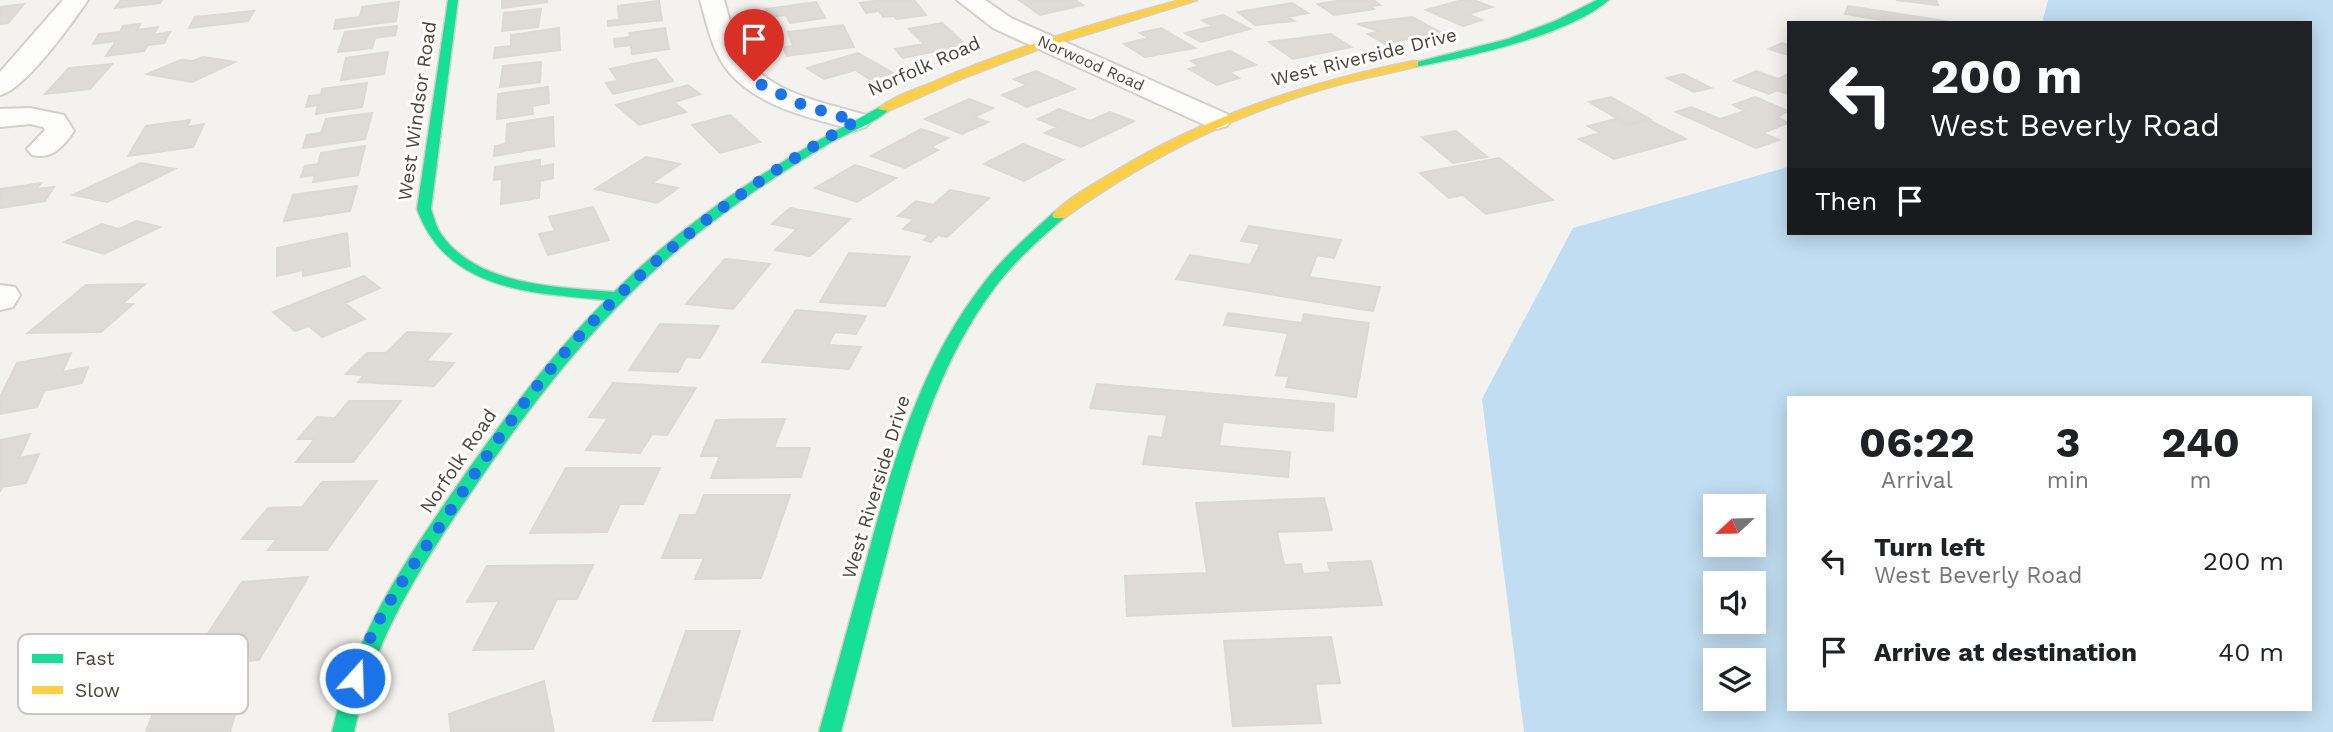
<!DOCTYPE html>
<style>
body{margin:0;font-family:"Work Sans",sans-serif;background:#f6f6f6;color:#202124;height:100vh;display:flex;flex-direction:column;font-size:26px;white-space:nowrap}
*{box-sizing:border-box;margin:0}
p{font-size:23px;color:#757577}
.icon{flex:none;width:38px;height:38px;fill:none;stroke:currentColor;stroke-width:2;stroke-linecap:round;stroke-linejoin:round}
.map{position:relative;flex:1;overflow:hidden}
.drawer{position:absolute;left:1787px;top:396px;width:525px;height:315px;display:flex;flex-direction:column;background:#fff;border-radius:0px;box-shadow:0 4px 18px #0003}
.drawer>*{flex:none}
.hud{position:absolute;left:1787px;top:21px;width:525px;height:214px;border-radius:0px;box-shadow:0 4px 18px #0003;background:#202124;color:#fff;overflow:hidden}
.needle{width:46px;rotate:248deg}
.buttons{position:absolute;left:1703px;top:494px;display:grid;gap:14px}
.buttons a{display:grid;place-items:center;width:63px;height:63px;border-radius:0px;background:#fff;box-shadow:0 4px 18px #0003;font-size:35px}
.pin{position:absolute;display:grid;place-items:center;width:60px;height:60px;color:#fff;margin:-72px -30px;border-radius:50% 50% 50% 0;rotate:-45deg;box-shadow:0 0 7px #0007}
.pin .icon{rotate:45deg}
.me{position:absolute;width:77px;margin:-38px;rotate:20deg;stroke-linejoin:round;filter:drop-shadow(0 0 5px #0008)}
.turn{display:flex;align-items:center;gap:24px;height:147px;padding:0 28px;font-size:32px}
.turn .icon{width:91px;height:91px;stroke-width:2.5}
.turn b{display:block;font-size:49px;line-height:60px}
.then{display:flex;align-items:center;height:66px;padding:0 28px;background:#0003;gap:14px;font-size:26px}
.eta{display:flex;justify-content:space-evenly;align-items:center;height:119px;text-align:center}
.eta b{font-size:42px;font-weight:700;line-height:49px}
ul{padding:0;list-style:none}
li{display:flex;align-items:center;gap:21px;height:91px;padding:0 28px}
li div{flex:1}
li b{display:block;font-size:26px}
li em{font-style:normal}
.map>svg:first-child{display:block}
.water{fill:#c0ddf1;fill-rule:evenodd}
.building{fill:#dedbd6;stroke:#dcd9d4;stroke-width:2}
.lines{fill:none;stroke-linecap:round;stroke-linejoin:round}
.street-casing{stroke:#d2d0cb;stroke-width:4}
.fast-casing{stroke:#d3cfc5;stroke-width:3}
.slow-casing{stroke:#d3cfc5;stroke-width:3}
.street{fill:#fdfdfc;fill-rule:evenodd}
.fast{fill:#16e098;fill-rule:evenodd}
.slow{fill:#ffcf43;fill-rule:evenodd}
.route{stroke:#1a73e8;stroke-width:12;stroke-dasharray:0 21.6}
.labels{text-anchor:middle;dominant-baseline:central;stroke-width:6;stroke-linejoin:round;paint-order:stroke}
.far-street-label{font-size:16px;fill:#4b4439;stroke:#fff}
.street-label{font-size:19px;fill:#4b4439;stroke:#fff}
.key{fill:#fff;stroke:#c9c7c4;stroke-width:2}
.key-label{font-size:19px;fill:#4b4439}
</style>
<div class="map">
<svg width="2333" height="732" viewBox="0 0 2333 732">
<rect width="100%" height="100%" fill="#f4f2ee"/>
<path class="water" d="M 2048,0 L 2333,0 L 2333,732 L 1524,732 L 1482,399 L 1573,228 L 1788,167 L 1788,233 L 2310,233 L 2310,23 L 2042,23 ZM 1788,397 L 2310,397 L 2310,709 L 1788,709 ZM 1715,506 L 1754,506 L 1754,544 L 1715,544 ZM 1715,583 L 1754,583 L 1754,621 L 1715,621 ZM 1715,660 L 1754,660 L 1754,698 L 1715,698 Z"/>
<path class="building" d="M 121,0 L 162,0 L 160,3 L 115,8 Z
M 502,0 L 547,0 L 547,2 L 502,8 Z
M 882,0 L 914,0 L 926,15 L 897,19 L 894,16 L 883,17 L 879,11 L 866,13 L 860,3 Z
M 1019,0 L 1075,0 L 1083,5 L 1040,15 Z
M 1342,0 L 1373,0 L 1380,5 L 1370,6 L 1374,9 L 1334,15 L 1318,4 Z
M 1462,0 L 1474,0 L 1492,7 L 1468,14 L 1482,20 L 1463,26 L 1426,10 Z
M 1936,0 L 1938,5 L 1896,0 Z
M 659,1 L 662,20 L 608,26 L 608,21 L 619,20 L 618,6 Z
M 399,2 L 396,21 L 334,29 L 336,20 L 360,17 L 362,7 Z
M 816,2 L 825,18 L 790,23 L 786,15 L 770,17 L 766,9 Z
M 1292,3 L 1308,13 L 1288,17 L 1294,21 L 1255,25 L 1238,12 Z
M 24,4 L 8,23 L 0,24 L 0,7 Z
M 1848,6 L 1952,22 L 1952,23 L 1901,23 L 1845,14 Z
M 541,9 L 538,27 L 502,31 L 504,13 Z
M 254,11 L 248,21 L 189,28 L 195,17 Z
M 1223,15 L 1250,29 L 1201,42 L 1185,33 L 1213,26 L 1202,20 Z
M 1412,17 L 1440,32 L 1385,44 L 1368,34 L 1379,31 L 1357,24 Z
M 942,23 L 966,45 L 903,58 L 895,49 L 924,44 L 909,29 Z
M 140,24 L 137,30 L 158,27 L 153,35 L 170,32 L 164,43 L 148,45 L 144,51 L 106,56 L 116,41 L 93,44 L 99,34 L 120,32 L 123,26 Z
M 843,25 L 854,47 L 787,56 L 783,47 L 793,46 L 788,32 Z
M 397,26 L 395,35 L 375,38 L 372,48 L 338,52 L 345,32 Z
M 559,28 L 560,50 L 494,58 L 495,48 L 511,46 L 511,35 Z
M 665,28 L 669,49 L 632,54 L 631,45 L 615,47 L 614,39 L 630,37 L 629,33 Z
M 1161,28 L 1195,48 L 1145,57 L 1124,44 L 1148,38 L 1140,33 Z
M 1331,34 L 1351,47 L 1293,59 L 1269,42 Z
M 1782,43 L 1788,45 L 1788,55 L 1769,49 Z
M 1230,51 L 1256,65 L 1229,72 L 1239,78 L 1217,85 L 1189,69 L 1199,66 L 1191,61 Z
M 388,52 L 384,74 L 341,80 L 346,58 Z
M 858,53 L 893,73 L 871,80 L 855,70 L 824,79 L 807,68 Z
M 203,57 L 235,62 L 192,82 L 147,74 L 181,60 L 193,61 Z
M 656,59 L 673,81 L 613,94 L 606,83 L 618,81 L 610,69 Z
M 541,62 L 540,82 L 500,87 L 503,66 Z
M 112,64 L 90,89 L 45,94 L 69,68 Z
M 1036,71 L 1075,89 L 1027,107 L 1002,95 L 1027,85 L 1014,79 Z
M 1756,71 L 1778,79 L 1788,74 L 1788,94 L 1777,90 L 1769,94 L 1734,81 Z
M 1683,74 L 1711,88 L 1694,92 L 1667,78 Z
M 367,83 L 362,107 L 316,114 L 318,105 L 306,107 L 309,96 L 321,95 L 322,89 Z
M 688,85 L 700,94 L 674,102 L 686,112 L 639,125 L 616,105 Z
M 548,87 L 549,103 L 532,106 L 533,114 L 497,119 L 498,94 Z
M 1611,97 L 1650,119 L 1627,124 L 1589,102 Z
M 1755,97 L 1788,111 L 1778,117 L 1788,123 L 1763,133 L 1779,140 L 1756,148 L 1676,112 L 1691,107 L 1720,119 L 1745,111 L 1733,105 Z
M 969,99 L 993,108 L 974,117 L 988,122 L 962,134 L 925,119 Z
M 1059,109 L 1090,121 L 1110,112 L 1134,121 L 1081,147 L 1045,133 L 1057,127 L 1038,119 Z
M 372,113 L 365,139 L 303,148 L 307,135 L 321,133 L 326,119 Z
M 730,115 L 760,142 L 720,153 L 692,125 Z
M 553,117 L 554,146 L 494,156 L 495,146 L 506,144 L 507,124 Z
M 1615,119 L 1628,126 L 1649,120 L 1686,139 L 1614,159 L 1579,139 L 1600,133 L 1588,126 Z
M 190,120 L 187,127 L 204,124 L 193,147 L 128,156 L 146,126 Z
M 921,129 L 948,138 L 931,147 L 938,150 L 905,168 L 871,156 Z
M 1456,131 L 1487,157 L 1453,163 L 1422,137 Z
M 1023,144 L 1063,160 L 1024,181 L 984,164 Z
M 365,146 L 358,175 L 313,182 L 315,175 L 301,177 L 305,166 L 318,164 L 321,153 Z
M 646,157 L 680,164 L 652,183 L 678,188 L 657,203 L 595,189 Z
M 1499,158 L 1553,200 L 1486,214 L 1463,195 L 1449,198 L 1420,173 Z
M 540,160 L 540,167 L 553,164 L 553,178 L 540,181 L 539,198 L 501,204 L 502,179 L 494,180 L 495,167 Z
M 141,163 L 175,169 L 107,202 L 73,195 Z
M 855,165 L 896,178 L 857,202 L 815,188 Z
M 41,183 L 36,189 L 54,187 L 45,201 L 0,208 L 0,189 Z
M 357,186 L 350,211 L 284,221 L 293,195 Z
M 950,190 L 989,198 L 947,237 L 938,235 L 931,242 L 924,240 L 929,235 L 903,229 L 914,219 L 898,216 L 916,201 L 933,205 Z
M 593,207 L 609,240 L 548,255 L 539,234 L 555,231 L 549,217 Z
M 790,208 L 850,219 L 810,256 L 775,250 L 797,229 L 772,224 Z
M 136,221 L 160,227 L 104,254 L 64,242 L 102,224 L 119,229 Z
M 1249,226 L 1341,240 L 1334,258 L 1317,255 L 1309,277 L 1380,287 L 1373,311 L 1176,279 L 1190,255 L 1250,265 L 1260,244 L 1241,241 Z
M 347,233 L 350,266 L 303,276 L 303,270 L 277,276 L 277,248 Z
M 849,253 L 910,257 L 885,306 L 820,302 Z
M 725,259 L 770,264 L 733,309 L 686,304 Z
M 364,276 L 380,288 L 345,303 L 365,319 L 322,337 L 309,326 L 295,331 L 273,312 Z
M 145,284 L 122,304 L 133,304 L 101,332 L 28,333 L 86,285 Z
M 796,310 L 866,316 L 856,334 L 835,332 L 828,345 L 861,347 L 849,369 L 762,362 Z
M 1228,313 L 1302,323 L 1304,314 L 1369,323 L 1356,397 L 1286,387 L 1289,376 L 1276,375 L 1288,333 L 1224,325 Z
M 660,324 L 719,326 L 700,358 L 686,357 L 678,372 L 629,370 Z
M 407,332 L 451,334 L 426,361 L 454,363 L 434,386 L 358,382 L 364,375 L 346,374 L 367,353 L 386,353 Z
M 71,353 L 62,372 L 88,367 L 82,383 L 44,391 L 37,407 L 0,414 L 0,397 L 17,363 Z
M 613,383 L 696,388 L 667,435 L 652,434 L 640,453 L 586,450 L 608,418 L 589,417 Z
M 1097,384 L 1334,404 L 1333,431 L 1223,422 L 1219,446 L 1290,452 L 1288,477 L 1143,464 L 1149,436 L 1162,438 L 1167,415 L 1090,408 Z
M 349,401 L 401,401 L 353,462 L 296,462 L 315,439 L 298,439 L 317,417 L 335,418 Z
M 785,419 L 774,448 L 810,448 L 801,477 L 711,478 L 720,456 L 701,456 L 716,420 Z
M 30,434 L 19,458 L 39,454 L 26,483 L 2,487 L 0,492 L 0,440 Z
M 566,468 L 660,468 L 643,504 L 620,504 L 607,532 L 530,533 Z
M 377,481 L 327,550 L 268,550 L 277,539 L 242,539 L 268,508 L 302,507 L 322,482 Z
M 704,495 L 790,495 L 761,578 L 695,579 L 704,558 L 662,558 L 680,515 L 696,515 Z
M 1324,498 L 1332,530 L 1277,532 L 1284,565 L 1301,564 L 1303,574 L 1330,572 L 1328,563 L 1371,561 L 1382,605 L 1127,616 L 1125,576 L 1207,573 L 1196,503 Z
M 593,565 L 577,599 L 557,599 L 533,649 L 473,650 L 499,601 L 467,602 L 487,566 Z
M 308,577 L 259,660 L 187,665 L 242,582 Z
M 686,631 L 740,631 L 712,720 L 653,721 Z
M 1331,637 L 1340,683 L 1315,684 L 1321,723 L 1233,726 L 1224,641 Z
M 544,681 L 554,732 L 451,732 L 449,714 Z
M 241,693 L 230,732 L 146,732 L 153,713 Z"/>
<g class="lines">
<defs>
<path id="street" d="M 63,0 L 88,0 C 72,23 26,89 0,95 L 0,72 Z
M 700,0 L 724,0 C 730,20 734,44 748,61 C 774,94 828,104 866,115 L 870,121 L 866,127 L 856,130 C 814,119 757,107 728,71 C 712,51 707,24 700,0 Z
M 957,0 L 985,0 L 1011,18 L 1227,114 L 1231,120 L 1227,126 L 1217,129 L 1207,126 L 993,28 Z
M 30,108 L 64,115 L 74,131 C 63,147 52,160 32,155 L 27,149 L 45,130 L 43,127 L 30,124 L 0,127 L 0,109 Z
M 0,285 L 15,287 L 20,295 L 13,307 L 0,310 Z"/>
<path id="fast" d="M 448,0 L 458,0 L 431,209 C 434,217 436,227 441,234 C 477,286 557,287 614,292 C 691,215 784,157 880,107 L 890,109 C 874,124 849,132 830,143 C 789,167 749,194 711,223 C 614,297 540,390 472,491 C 419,569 374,638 354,732 L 332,732 C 354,635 404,563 459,483 C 504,418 550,356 606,300 C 532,293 446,291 417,209 Z
M 1597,0 L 1609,0 C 1567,36 1468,57 1414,67 L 1409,64 L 1508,39 L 1555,21 Z
M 1059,211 L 1064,212 L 1064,218 C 1038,240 1013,263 993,290 C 934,370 909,467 885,561 C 870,618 856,675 841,732 L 819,732 C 835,675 850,619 866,562 C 892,464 920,365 983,284 C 1003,257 1029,235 1054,212 Z"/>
<path id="slow" d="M 1181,0 L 1197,0 L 1039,49 L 963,78 L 888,111 L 878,109 C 893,96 918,89 936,81 C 1015,47 1098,22 1181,0 Z
M 1414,61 L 1418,62 L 1418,66 C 1385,74 1352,80 1319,90 C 1226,118 1143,161 1064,218 L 1054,218 L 1052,215 C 1068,198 1094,184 1114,172 C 1207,115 1308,83 1414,61 Z"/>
</defs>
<use href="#street" class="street-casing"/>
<use href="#fast" class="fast-casing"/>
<use href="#slow" class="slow-casing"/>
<use href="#street" class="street"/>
<use href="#fast" class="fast"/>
<use href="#slow" class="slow"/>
</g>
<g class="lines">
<path class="route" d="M 355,678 C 372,619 412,568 446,517 C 484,460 521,402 567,350 C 649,256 748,183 856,121 L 803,105 L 754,81"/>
</g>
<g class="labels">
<g class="far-street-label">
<text transform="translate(1091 63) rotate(24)">Norwood Road</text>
</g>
<g class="street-label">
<text transform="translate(1364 57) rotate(-14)">West Riverside Drive</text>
<text transform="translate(924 66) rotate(-24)">Norfolk Road</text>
<text transform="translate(417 111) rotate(-82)">West Windsor Road</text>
<text transform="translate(458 461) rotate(-56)">Norfolk Road</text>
<text transform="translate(876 487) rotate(-73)">West Riverside Drive</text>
</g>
</g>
<rect x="18" y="634" width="230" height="80" rx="10" class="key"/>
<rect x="32" y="654" width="31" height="9" fill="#16e098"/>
<rect x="32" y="686" width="31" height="8" fill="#ffcf43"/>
<g class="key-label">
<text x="75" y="665">Fast</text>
<text x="75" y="697">Slow</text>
</g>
</svg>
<div class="buttons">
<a><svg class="needle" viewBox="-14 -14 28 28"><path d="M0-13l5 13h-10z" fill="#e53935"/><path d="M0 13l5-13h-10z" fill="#757577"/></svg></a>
<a><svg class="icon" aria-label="sound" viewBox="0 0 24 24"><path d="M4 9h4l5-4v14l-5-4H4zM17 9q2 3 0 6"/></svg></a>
<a><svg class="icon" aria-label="layers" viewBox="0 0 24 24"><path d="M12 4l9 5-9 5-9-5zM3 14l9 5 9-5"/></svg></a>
</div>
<div class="pin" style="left:754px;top:81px;background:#d93025"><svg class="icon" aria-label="arrive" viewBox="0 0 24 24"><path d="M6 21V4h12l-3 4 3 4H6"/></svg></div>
<svg class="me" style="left:355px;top:678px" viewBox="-20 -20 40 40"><circle r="17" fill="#1a73e8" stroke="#fff" stroke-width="3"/><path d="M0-11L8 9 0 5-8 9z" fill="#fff"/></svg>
<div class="hud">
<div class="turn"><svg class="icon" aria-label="left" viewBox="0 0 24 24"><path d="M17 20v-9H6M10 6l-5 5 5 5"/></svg><div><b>200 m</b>West Beverly Road</div></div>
<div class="then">Then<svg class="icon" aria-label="arrive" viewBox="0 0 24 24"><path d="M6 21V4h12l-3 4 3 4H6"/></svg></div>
</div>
<section class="drawer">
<div class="eta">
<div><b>06:22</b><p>Arrival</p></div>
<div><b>3</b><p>min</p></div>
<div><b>240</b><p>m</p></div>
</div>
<ul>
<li><svg class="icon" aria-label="left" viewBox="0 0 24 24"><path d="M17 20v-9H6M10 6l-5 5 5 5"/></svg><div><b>Turn left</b><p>West Beverly Road</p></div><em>200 m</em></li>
<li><svg class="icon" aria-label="arrive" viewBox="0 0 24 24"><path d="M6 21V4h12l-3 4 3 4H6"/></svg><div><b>Arrive at destination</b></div><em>40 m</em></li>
</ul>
</section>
</div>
